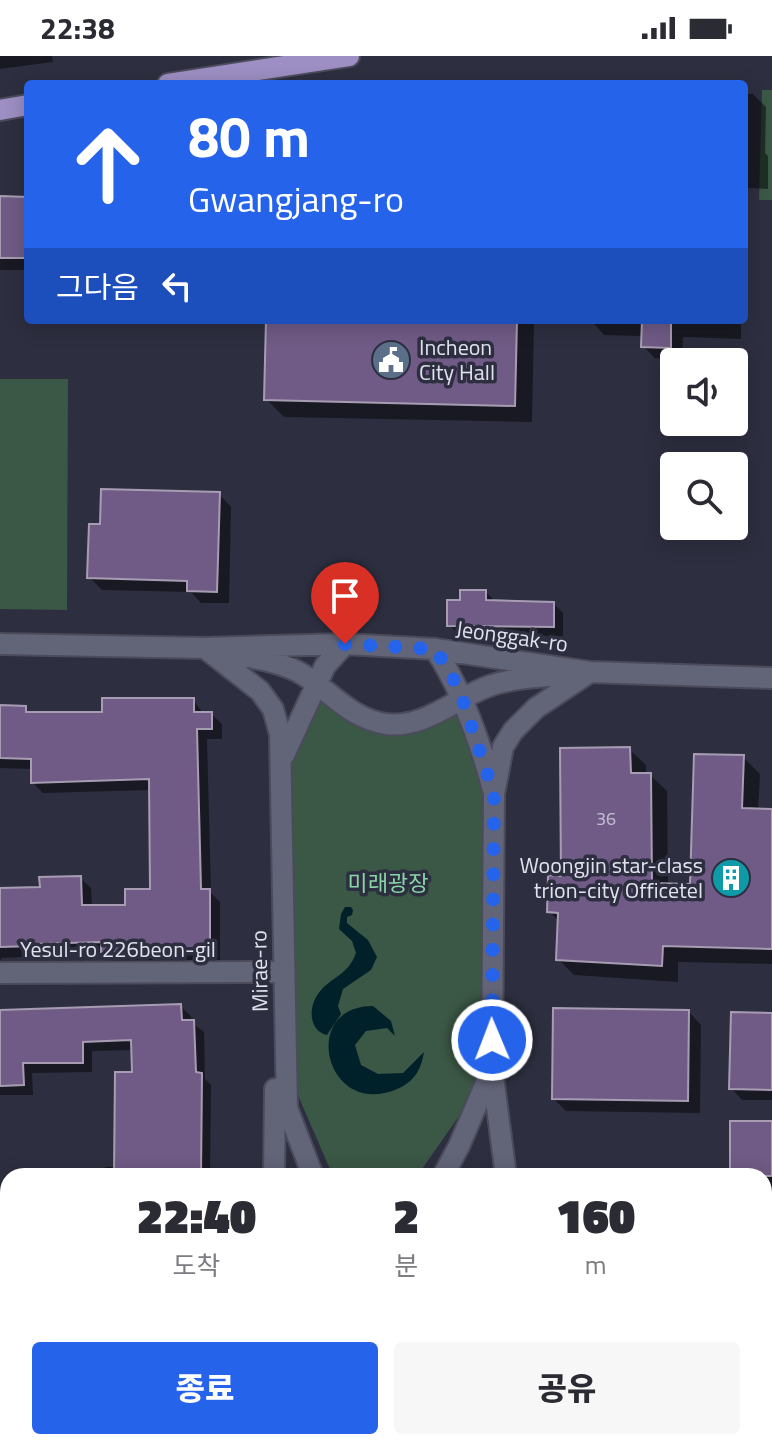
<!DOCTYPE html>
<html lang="ko">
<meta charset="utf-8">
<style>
body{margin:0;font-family:"Titillium Web","Noto Sans KR",sans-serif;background:#f7f7f7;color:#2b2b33;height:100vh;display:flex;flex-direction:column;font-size:30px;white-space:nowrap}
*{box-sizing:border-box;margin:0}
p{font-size:26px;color:#7c7c81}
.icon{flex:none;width:44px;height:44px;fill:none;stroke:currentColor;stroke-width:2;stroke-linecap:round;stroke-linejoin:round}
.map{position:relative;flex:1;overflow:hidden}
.details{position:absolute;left:0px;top:1112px;width:772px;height:282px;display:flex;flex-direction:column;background:#fff;border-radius:24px 24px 0 0;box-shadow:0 4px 20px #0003}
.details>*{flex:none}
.top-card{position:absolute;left:24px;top:24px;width:724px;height:244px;border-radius:8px;box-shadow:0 4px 20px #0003;background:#2563eb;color:#fff;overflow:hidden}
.fabs{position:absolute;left:660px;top:292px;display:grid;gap:16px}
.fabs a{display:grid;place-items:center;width:88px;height:88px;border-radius:8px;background:#fff;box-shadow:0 4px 20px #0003;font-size:40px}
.pin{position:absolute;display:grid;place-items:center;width:68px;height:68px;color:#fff;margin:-82px -34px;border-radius:50% 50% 50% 0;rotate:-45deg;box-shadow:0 0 8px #0007}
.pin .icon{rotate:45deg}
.me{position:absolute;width:88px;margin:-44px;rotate:359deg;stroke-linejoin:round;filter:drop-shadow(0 0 6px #0008)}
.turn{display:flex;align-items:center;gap:28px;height:168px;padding:0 32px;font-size:36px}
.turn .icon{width:104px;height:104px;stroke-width:2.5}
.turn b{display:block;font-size:56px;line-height:68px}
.then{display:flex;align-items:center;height:76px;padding:0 32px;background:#0003;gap:16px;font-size:30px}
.eta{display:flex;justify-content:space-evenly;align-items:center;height:136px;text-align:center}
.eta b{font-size:48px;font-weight:800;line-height:56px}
.primary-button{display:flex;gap:16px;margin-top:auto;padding:16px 32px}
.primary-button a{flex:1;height:92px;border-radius:8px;background:#2563eb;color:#fff;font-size:32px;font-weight:800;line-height:92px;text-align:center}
.primary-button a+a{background:#f7f7f7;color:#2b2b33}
.status{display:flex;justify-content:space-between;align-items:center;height:56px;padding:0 40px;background:#fff;direction:ltr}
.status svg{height:22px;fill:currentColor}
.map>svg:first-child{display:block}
.green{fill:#3b5745}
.water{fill:#00212a}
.shadow{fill:#0007}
.building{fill:#705b86;stroke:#a79db2;stroke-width:2}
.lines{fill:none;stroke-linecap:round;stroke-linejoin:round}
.minor-casing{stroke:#4b4b5b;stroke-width:24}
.major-casing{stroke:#4b4b5b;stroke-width:24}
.minor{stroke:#626478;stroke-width:20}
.major{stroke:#9d8fc3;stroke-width:20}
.route{stroke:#2563eb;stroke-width:14;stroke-dasharray:0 25.2}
.labels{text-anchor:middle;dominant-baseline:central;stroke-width:7;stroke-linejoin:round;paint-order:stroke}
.number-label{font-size:18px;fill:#c5c0d4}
.poi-label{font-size:22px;fill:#e1e2ee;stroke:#2d2f40;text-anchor:start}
.street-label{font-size:22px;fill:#e1e2ee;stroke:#2d2f40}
.park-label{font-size:22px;fill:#88d5a6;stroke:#2d2f40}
</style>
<div class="status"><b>22:38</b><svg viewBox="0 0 49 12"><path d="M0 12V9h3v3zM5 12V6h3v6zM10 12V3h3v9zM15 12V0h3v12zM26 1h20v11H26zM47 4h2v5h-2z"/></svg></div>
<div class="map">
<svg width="772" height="1393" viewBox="0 0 772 1393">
<rect width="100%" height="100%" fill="#2d2f40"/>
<path class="green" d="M 762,34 L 772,34 L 772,144 L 759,144 Z
M 0,323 L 68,323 L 67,554 L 0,553 Z
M 316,627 L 387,668 L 462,642 L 494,738 L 492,1013 L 417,1120 L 333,1120 L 284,1007 L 281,705 Z"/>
<path class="water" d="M 345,851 L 351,851 L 353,854 L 352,859 L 347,861 L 347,867 L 368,884 L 377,901 L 371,914 L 343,933 L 338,950 L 341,958 L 327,979 C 309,975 308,952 318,938 C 330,921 348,920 356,897 L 352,885 L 339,873 L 341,858 Z
M 373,950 L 391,965 L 395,980 L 387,972 L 366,975 L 355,989 L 361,1009 L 378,1018 L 403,1017 L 424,996 C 421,1014 414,1026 397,1033 C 326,1064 298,950 373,950 Z"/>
<path class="shadow" d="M 0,0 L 52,0 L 53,6 L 0,13 Z
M 744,38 L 753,38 L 766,51 L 765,97 L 768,100 L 768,133 L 745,132 L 744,168 Z
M 0,142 L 28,143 L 28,214 L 0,214 Z
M 268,264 L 534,264 L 532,366 L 284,361 L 266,343 Z
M 591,264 L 741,264 L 741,283 L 683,281 L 682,304 L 655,302 L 643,290 L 643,280 L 604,279 Z
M 219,438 L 231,451 L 229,547 L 201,547 L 191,536 L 102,534 L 89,521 L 102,470 Z
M 486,536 L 496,546 L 554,548 L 563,557 L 563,580 L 458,578 L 449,569 Z
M 193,644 L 204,658 L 211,658 L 222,668 L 222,683 L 207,683 L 211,837 L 220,846 L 220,905 L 114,906 L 104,896 L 44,898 L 44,900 L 1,902 L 0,906 L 0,833 L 42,833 L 80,822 L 91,832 L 92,851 L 127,851 L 152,835 L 151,734 L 43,737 L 33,727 L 33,713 L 0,712 L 0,651 L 25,652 L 31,658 L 104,658 Z
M 629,693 L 646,709 L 646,719 L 650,719 L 667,735 L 668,829 L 692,830 L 743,701 L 760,718 L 758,755 L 772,755 L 772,908 L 678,906 L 678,926 L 574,919 L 558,903 L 560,866 L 549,855 L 563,822 Z
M 180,950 L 191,960 L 191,966 L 204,976 L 205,1023 L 211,1029 L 210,1120 L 45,1120 L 105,1118 L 105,1111 L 116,1111 L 134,1018 L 133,994 L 92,995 L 92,1016 L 32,1017 L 33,1039 L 0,1039 L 0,955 Z
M 689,956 L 701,969 L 700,1057 L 566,1055 L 554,1043 Z
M 772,959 L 772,1044 L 742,1044 L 731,1032 Z
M 772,1067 L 772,1187 L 764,1187 L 764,1120 L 732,1120 Z
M 764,1261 L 772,1262 L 771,1393 L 525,1393 L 525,1386 L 764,1386 Z
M 0,1268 L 8,1268 L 8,1383 L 0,1383 Z
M 185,1386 L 253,1386 L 253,1393 L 185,1393 Z"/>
<path class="building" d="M 0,140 L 28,141 L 28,202 L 0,202 Z
M 266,264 L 517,264 L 515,350 L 264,344 Z
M 642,264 L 671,264 L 671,292 L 641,291 Z
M 101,433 L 220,436 L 217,536 L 187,535 L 187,525 L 87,522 L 89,468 L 100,468 Z
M 460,534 L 486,534 L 486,544 L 554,546 L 554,571 L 447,570 L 447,544 L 460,544 Z
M 102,642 L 194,642 L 194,656 L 212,656 L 212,673 L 197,673 L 201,833 L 210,833 L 210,895 L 101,896 L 101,886 L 34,888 L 34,890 L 0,891 L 0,832 L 40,831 L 39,821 L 81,820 L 82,849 L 125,849 L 125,833 L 150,833 L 149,723 L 31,727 L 31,703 L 0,702 L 0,649 L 26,650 L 26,656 L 102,656 Z
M 630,691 L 631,717 L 651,717 L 652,827 L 690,828 L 694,698 L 744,699 L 742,752 L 772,753 L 772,893 L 663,890 L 662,910 L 556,904 L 558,857 L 547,856 L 548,819 L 561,820 L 560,692 Z
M 181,948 L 182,964 L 194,964 L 196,1016 L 202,1017 L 201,1120 L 114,1120 L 115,1016 L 132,1016 L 131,984 L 83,986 L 83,1007 L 23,1007 L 24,1029 L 0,1030 L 0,954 Z
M 553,952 L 689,954 L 688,1045 L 552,1043 Z
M 731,956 L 772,957 L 772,1034 L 729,1033 Z
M 730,1065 L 772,1065 L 772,1120 L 730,1120 Z"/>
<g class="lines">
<defs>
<path id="minor" d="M 0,588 L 205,592 L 345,588 L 435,593 L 590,616 L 772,622
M 205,592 L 260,635 L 273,653 L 280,678 L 287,1052 L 313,1120
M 435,593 C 463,636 480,685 493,734
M 238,599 C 259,603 284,607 302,618 C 332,636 349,662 386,668 C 424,673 456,642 489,630 C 512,622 538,621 562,619
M 284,699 L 325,610 L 345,588
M 0,917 L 283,916
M 492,1013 L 506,1120
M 274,1120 L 275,1033
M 443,1120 L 459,1090 L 492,1013 L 494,738 L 503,691 L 513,675 L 536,652 L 590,616
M 764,1216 L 772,1216
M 0,1232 L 8,1232
M 386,1386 L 386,1393
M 363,1393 L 363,1386"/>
<path id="major" d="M 168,28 L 349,0
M 0,54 L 28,49"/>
</defs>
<use href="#minor" class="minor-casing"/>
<use href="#major" class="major-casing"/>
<use href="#minor" class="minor"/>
<use href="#major" class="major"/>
</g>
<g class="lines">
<path class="route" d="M 345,588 L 435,593 L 451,618 L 462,642 L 494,738 L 492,984"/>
</g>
<defs>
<symbol id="civic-disc" viewBox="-11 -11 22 22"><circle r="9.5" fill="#5c6f8a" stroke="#2d2f40"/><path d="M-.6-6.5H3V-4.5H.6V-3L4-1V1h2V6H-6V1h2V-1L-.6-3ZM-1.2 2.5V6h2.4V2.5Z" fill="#fff"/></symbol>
<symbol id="building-disc" viewBox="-11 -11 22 22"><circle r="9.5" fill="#0f9aa8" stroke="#2d2f40"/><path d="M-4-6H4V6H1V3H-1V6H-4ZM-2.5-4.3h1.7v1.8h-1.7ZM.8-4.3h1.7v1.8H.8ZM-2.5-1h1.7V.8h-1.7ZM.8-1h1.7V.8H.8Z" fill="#fff"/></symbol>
</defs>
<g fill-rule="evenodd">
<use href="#civic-disc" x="369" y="282" width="44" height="44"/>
<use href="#building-disc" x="709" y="800" width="44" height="44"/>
</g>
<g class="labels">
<g class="number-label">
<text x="606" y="762">36</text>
</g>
<g class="poi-label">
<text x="419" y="291">Incheon<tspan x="419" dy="25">City Hall</tspan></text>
<text x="703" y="809" text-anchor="end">Woongjin star-class<tspan x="703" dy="25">trion-city Officetel</tspan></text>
</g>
<g class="street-label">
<text transform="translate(512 580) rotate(8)">Jeonggak-ro</text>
<text x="118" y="893">Yesul-ro 226beon-gil</text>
<text transform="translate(259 915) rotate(-91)">Mirae-ro</text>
</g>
<g class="park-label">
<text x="388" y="827">미래광장</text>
</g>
</g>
</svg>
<div class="fabs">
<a><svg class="icon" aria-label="sound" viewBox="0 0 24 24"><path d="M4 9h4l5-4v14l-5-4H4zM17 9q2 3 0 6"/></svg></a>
<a><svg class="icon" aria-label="search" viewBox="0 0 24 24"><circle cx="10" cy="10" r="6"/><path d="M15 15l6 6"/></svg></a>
</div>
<div class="pin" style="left:345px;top:588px;background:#d93025"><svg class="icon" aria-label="arrive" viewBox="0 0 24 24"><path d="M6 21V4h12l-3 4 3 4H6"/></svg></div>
<svg class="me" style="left:492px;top:984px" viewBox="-20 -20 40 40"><circle r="17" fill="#2563eb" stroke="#fff" stroke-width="3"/><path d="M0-11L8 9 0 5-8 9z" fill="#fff"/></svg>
<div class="top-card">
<div class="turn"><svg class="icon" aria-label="ahead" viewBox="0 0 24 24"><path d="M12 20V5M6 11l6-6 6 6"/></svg><div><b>80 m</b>Gwangjang-ro</div></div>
<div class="then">그다음<svg class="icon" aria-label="left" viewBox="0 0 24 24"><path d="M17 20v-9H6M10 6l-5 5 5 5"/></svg></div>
</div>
<section class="details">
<div class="eta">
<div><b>22:40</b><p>도착</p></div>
<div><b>2</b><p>분</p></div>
<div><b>160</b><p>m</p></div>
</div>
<div class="primary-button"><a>종료</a><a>공유</a></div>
</section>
</div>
